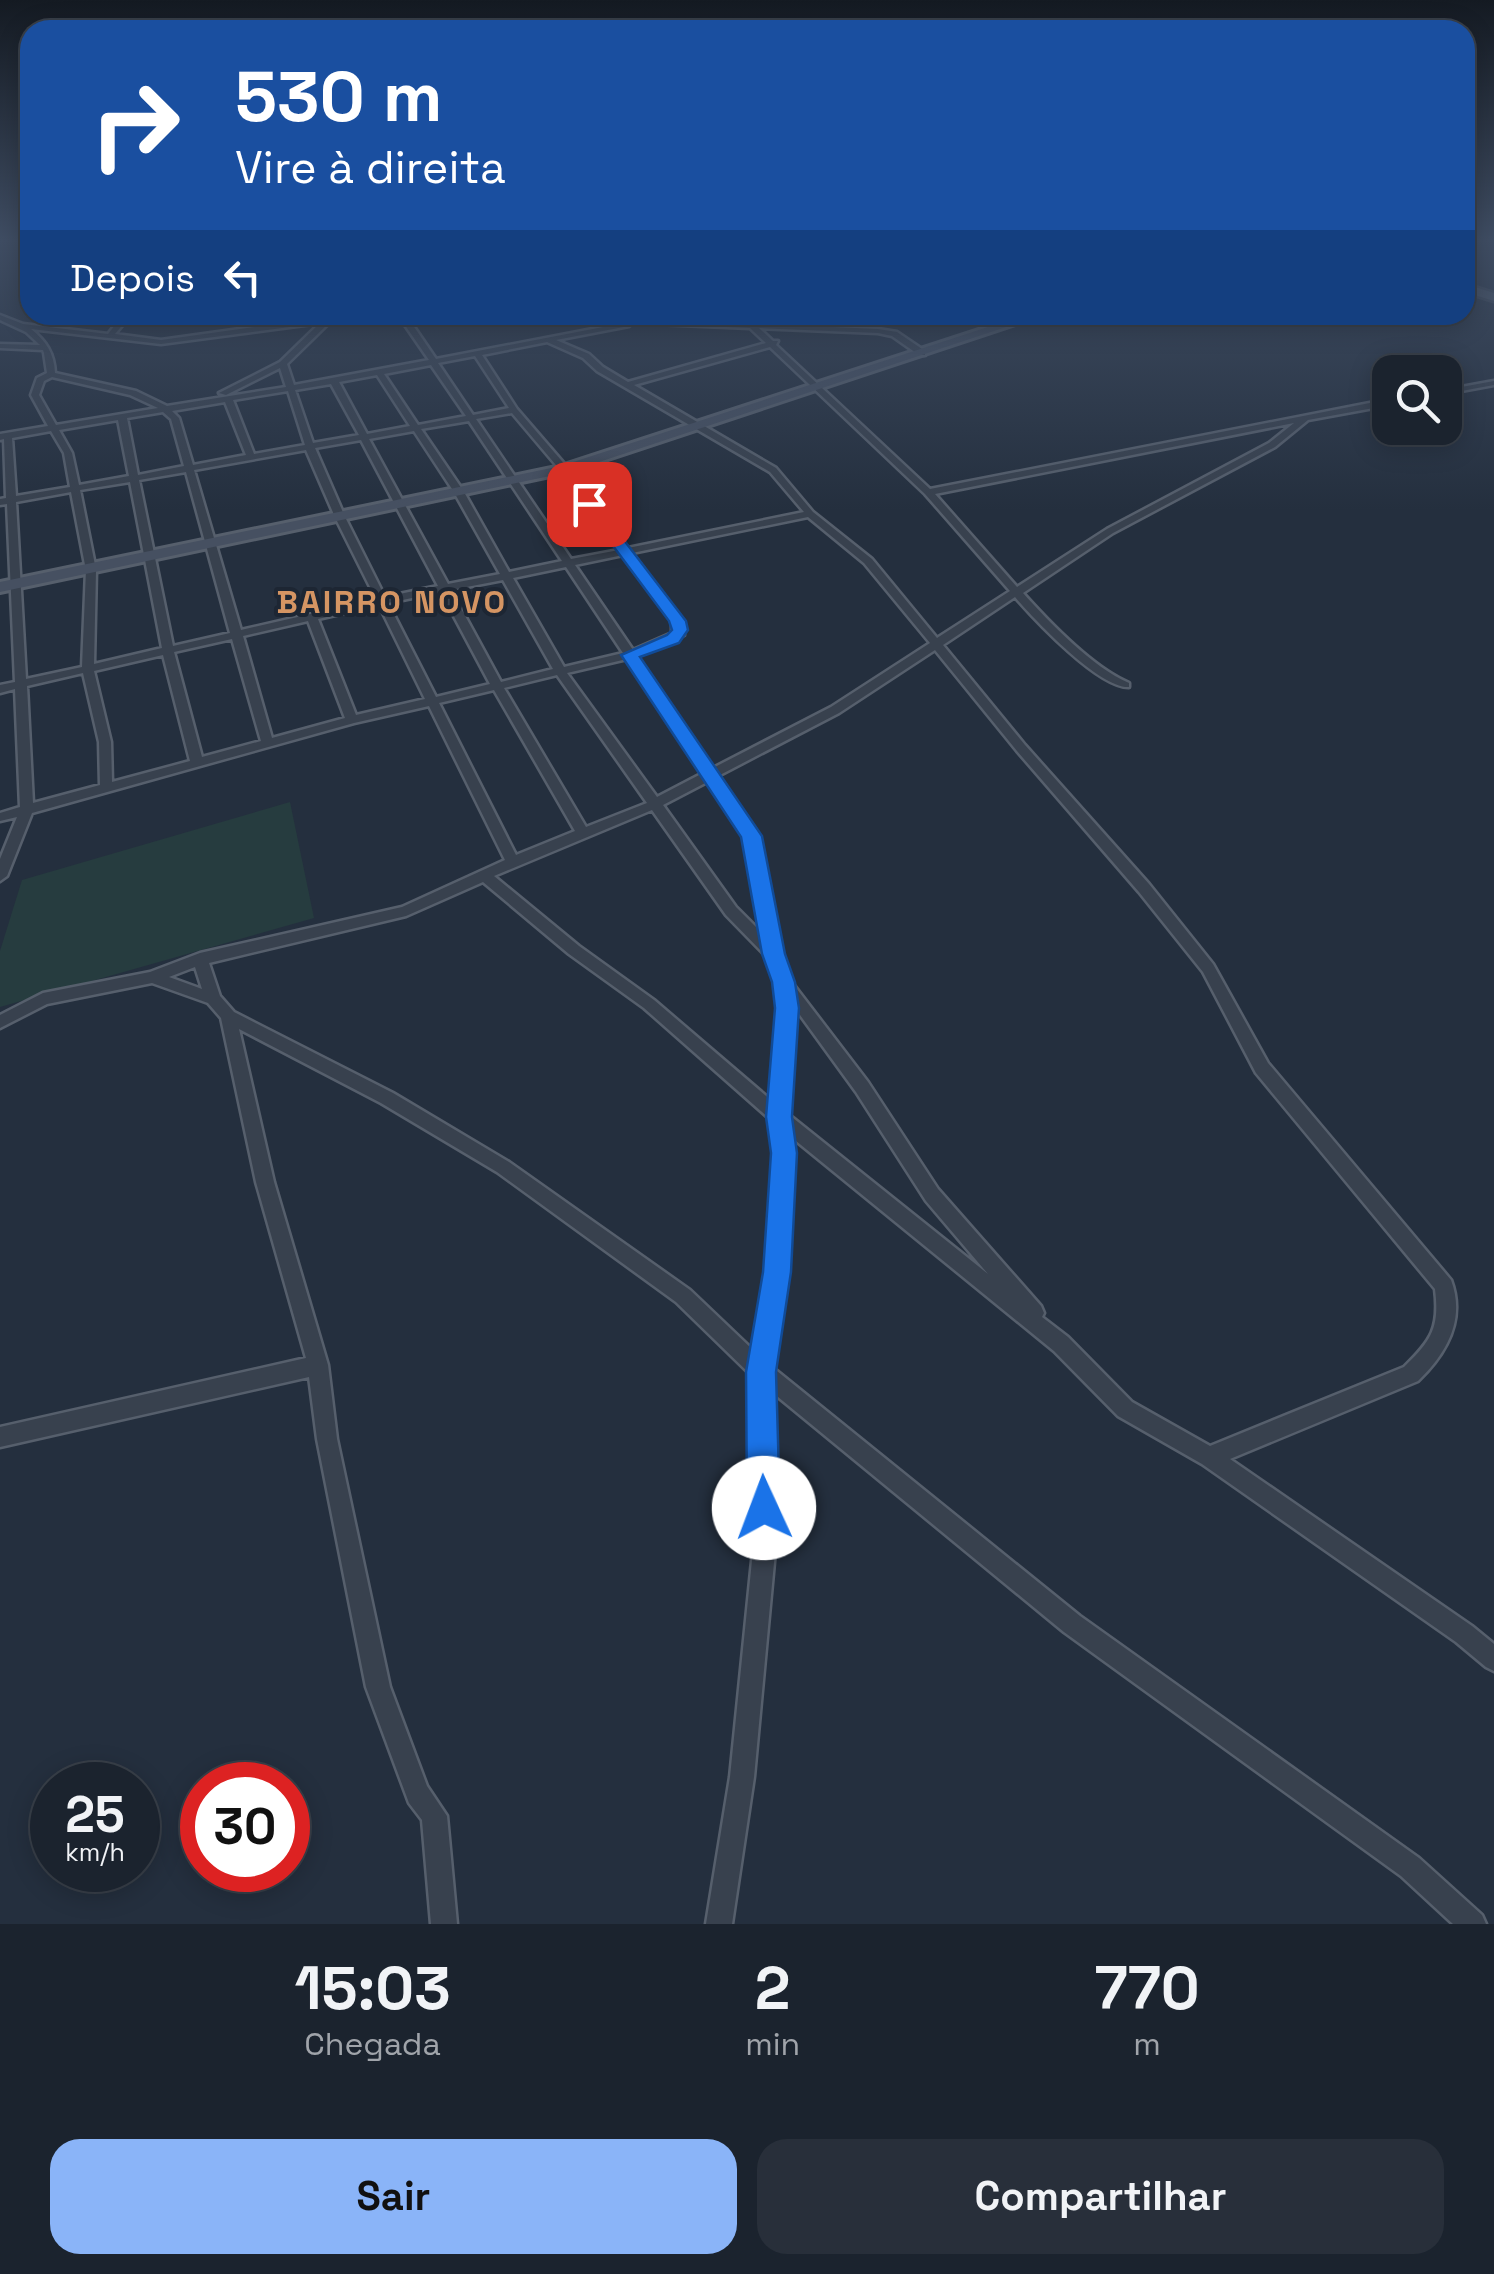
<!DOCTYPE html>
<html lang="pt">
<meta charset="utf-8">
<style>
body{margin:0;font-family:"Space Grotesk",sans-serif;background:#282f3a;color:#f1f3f6;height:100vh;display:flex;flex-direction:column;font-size:38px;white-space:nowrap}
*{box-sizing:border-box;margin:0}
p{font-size:32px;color:#a0a4aa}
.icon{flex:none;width:55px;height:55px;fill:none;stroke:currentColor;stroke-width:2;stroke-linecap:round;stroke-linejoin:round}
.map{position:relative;height:1924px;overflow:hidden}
.details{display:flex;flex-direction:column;background:#1b232e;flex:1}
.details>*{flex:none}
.hud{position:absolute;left:20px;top:20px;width:1455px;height:305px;border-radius:30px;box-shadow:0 5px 25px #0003,0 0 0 2px #39404a;background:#1a4fa0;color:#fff;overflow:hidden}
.tools{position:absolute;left:1372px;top:355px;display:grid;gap:20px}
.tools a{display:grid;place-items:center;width:90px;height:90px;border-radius:20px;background:#1b232e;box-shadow:0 5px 25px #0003,0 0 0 2px #39404a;font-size:50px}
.speed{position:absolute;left:30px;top:1762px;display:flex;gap:20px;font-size:50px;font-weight:700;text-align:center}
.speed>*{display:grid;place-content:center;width:130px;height:130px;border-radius:50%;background:#1b232e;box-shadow:0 5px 25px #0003,0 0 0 2px #39404a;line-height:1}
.speed small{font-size:25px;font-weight:400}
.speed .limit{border:15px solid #d22;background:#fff;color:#111}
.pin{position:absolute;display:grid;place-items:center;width:85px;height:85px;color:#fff;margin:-42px;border-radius:20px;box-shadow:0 5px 15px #0006}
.me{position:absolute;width:110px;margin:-55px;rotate:358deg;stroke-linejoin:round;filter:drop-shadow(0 0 8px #0008)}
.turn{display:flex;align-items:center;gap:35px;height:210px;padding:0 50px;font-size:45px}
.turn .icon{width:130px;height:130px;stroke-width:2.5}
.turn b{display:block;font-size:70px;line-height:85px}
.then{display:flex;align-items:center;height:95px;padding:0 50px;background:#0003;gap:20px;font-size:38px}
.eta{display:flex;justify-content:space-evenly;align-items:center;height:170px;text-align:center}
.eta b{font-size:60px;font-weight:700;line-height:70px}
.primary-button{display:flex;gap:20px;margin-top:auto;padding:20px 50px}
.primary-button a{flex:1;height:115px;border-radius:30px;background:#8ab4f8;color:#111;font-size:40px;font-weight:700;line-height:115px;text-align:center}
.primary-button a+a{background:#282f3a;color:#f1f3f6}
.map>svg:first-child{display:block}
.green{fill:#263c3f}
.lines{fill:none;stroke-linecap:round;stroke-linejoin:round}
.street-casing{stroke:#565f6c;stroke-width:5}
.secondary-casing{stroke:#565f6c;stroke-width:6}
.primary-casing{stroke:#414a57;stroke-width:5}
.street{fill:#38414e;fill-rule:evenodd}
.secondary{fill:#465061;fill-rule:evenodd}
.primary{fill:#56606e;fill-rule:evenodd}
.route{fill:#1a73e8;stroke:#114b97;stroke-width:2.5}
.labels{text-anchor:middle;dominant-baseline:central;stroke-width:8;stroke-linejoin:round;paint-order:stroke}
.far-district-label{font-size:32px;font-weight:bold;letter-spacing:2.5px;fill:#d59563;stroke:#1d2633}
</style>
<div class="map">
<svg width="1494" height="1924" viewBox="0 0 1494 1924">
<rect width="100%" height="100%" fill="#242f3e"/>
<path class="green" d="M 290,802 L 314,918 L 0,1007 L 0,951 L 22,880 Z"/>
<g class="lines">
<defs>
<path id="street" d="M 0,315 L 23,324 L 108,334 L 123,315 L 131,315 L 115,334 L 161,340 L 332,316 L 332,320 L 287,364 L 294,385 L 429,360 L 398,315 L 406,315 L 436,359 L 624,323 L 492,317 L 488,315 L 545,315 L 878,329 L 897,332 L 925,351 L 925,355 L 919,355 L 892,336 L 878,333 L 759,328 L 773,341 L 778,341 L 776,345 L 930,489 L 1390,399 L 1390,405 L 1308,420 L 1275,447 L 1113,533 L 1023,593 C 1049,622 1093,668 1129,683 L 1129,687 C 1099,688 1036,621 1015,597 L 943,645 L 1025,745 L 1149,884 L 1213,964 L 1268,1063 L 1451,1280 C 1466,1320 1446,1354 1418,1381 L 1230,1459 L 1472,1626 L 1494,1644 L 1494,1671 L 1486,1667 L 1456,1642 L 1202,1464 L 1118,1416 L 1054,1351 L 790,1136 L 793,1153 L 786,1272 L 772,1367 L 1080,1616 L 1419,1858 L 1482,1915 L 1486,1924 L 1453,1924 L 1401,1876 L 1064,1632 L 772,1392 L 776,1541 L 754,1777 L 732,1924 L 706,1924 L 730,1777 L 754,1541 L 751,1375 L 676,1302 L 497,1172 L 381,1103 L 239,1029 L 274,1182 L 328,1365 L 337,1439 L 390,1687 L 427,1786 L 447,1816 L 457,1924 L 431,1924 L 422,1820 L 409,1803 L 366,1687 L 317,1439 L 309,1377 L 0,1447 L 0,1427 L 306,1358 L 256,1182 L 221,1018 L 208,1003 L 152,983 L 47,1004 L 0,1028 L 0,1015 L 43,993 L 150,972 L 200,953 L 402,907 L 505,860 L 429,706 L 354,723 L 32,813 L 7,876 L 0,881 L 0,859 L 17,817 L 0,821 L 0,813 L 20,807 L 15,689 L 0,693 L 0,685 L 15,682 L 7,504 L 0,505 L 0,499 L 6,498 L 4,439 L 0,440 L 0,434 L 48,426 L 31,395 L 37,378 L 47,373 L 44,353 L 43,350 L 0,348 L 0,344 L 40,345 L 26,332 L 0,320 ZM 320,323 L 280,362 L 219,393 L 226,395 L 280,368 L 286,387 L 167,406 L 136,391 L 55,373 C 54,353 46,341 31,329 L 161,344 ZM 632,323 L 750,328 L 766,343 L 628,382 L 603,367 L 589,354 L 556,340 L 629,326 ZM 547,342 L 583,358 L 597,371 L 770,472 L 804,512 L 628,548 L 567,467 L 517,409 L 482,355 ZM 770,347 L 925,494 L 1010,591 L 937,638 L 872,559 L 813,512 L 776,468 L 634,385 ZM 475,356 L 509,408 L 473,415 L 438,363 ZM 431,365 L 466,416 L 418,425 L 384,374 ZM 377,375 L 410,426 L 367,434 L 339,382 ZM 52,377 L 130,395 L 158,408 L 56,425 L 39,395 L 44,381 ZM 331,384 L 359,435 L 313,443 L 295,390 ZM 288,391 L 305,445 L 254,454 L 233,400 ZM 225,402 L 246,455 L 193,465 L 179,418 L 172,411 ZM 163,412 L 171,419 L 184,466 L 138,475 L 127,418 ZM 512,413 L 561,471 L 619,550 L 571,559 L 476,419 ZM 118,420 L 129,476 L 79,485 L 72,453 L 59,430 ZM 469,421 L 562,561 L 509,572 L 464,492 L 421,429 ZM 1294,423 L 1269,443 L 1107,529 L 1017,587 L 935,494 ZM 51,431 L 64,453 L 70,487 L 16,496 L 12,438 ZM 414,431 L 454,492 L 500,574 L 448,584 L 369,439 ZM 361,440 L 438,586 L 385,597 L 345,517 L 315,448 ZM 306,450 L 335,517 L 376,599 L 241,630 L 194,470 ZM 186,472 L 230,633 L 173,646 L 139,480 ZM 130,482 L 162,648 L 94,664 L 96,570 L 80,490 ZM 71,492 L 86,570 L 82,667 L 26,679 L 16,502 ZM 808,517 L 864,563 L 930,643 L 831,707 L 713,768 L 637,656 L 684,635 L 682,621 L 632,553 ZM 623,555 L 672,621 L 672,633 L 633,650 L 575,565 ZM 566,567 L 623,653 L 564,667 L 513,578 ZM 503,580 L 553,669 L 501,682 L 451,590 ZM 441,592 L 490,684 L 436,697 L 388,603 ZM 379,605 L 425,699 L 356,715 L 318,619 ZM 308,621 L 345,718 L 272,738 L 243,636 ZM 232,639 L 261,741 L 202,757 L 174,652 ZM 935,650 L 1017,751 L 1139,892 L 1203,972 L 1256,1073 L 1435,1289 C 1440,1328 1431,1341 1404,1367 L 1210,1446 L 1132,1402 L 1068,1337 L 1042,1317 L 1044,1313 L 1041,1306 L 938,1189 L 868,1082 L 790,980 L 781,954 L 759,836 L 718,776 L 839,713 ZM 163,655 L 190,761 L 112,782 L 111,742 L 94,671 ZM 627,659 L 703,773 L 657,797 L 567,673 ZM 83,673 L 99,742 L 100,785 L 33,803 L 27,686 ZM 557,675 L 647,803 L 586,827 L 504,688 ZM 494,690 L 575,831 L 516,855 L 439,703 ZM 709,781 L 745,836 L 763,934 L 736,907 L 663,805 ZM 652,810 L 726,915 L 767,957 L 775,982 L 779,1008 L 772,1101 L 654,1000 L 579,946 L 494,876 ZM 483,882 L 569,954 L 644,1008 L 771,1120 C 781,1196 767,1276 754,1351 L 690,1290 L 509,1162 L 393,1093 L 234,1012 L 220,996 L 209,963 L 406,916 ZM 195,967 L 202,989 L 169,977 ZM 795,1008 L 856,1092 L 926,1201 L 988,1274 L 788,1114 Z
M 1494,381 L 1494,385 L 1445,394 L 1445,390 Z"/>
<path id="secondary" d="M 1025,315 L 1042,315 L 569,472 L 0,592 L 0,582 L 561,466 Z"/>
<path id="primary" d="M 1465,284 L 1494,293 L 1494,301 L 1465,292 Z"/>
</defs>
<use href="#street" class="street-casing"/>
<use href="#secondary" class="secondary-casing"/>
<use href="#primary" class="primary-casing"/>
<use href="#street" class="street"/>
<use href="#secondary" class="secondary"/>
<use href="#primary" class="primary"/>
</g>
<linearGradient id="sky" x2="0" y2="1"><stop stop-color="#141a22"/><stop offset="0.47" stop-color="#3f4d63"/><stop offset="1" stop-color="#3f4d63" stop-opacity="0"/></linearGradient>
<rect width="1494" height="510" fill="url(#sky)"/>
<path class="route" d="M 584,501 L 594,501 L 686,621 L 688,630 L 679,643 L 640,657 L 762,836 L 785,954 L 795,982 L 799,1008 L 792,1117 L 797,1153 L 791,1272 L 776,1372 L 780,1508 L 775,1519 L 764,1524 L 752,1519 L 747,1508 L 746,1372 L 763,1272 L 771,1153 L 766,1117 L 775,1008 L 772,982 L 762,954 L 741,837 L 621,655 L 667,635 L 672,630 L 669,621 L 584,507 Z"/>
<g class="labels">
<g class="far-district-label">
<text x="392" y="602">BAIRRO NOVO</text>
</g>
</g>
</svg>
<div class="tools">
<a><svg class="icon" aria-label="search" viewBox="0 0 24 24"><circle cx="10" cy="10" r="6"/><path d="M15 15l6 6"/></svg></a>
</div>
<div class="speed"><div>25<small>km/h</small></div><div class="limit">30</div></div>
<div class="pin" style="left:589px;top:504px;background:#d93025"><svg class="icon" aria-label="arrive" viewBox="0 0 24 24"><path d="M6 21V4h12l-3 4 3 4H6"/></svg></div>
<svg class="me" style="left:764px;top:1508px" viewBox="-20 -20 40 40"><circle r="19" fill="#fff"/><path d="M0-13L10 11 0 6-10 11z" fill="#1a73e8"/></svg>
<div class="hud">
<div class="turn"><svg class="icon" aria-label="right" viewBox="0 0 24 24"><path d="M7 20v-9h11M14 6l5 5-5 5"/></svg><div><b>530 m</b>Vire à direita</div></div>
<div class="then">Depois<svg class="icon" aria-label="left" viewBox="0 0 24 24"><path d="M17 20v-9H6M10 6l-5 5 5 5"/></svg></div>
</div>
</div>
<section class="details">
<div class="eta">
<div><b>15:03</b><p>Chegada</p></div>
<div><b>2</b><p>min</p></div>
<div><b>770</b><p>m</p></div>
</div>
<div class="primary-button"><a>Sair</a><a>Compartilhar</a></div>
</section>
